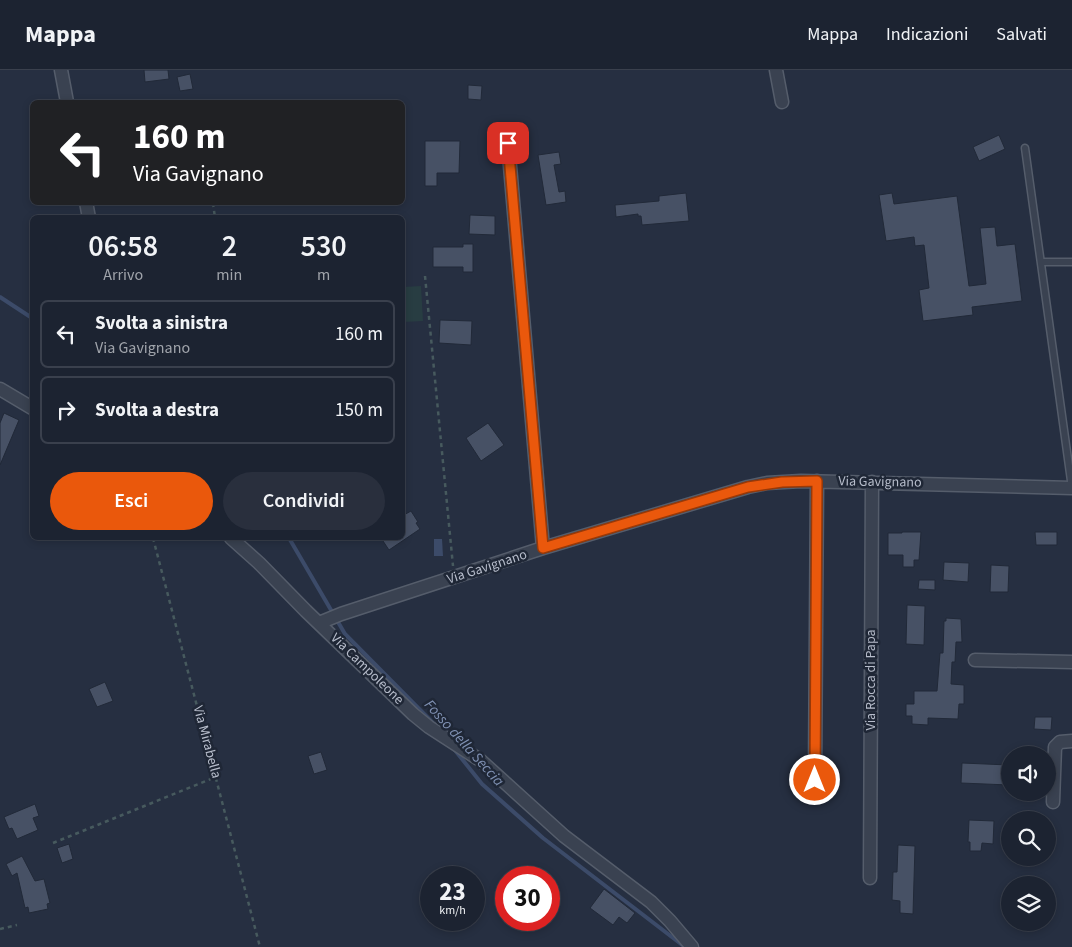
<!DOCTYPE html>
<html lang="it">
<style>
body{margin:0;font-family:"Source Sans 3",sans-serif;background:#292f3d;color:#f1f3f6;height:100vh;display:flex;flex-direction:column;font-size:19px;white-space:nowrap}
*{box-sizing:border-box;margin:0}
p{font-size:16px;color:#a0a4ab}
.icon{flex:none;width:28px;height:28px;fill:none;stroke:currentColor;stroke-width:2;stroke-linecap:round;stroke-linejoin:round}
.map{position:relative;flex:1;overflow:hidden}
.drawer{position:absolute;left:30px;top:145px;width:375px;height:325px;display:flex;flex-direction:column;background:#1c2331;border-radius:8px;box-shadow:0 2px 8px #0003,0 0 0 1px #3a404d}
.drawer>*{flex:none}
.top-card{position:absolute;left:30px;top:30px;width:375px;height:105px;border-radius:8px;box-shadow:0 2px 8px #0003,0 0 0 1px #3a404d;background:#202124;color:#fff;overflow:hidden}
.controls{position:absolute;left:1001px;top:676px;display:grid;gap:10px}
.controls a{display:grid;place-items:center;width:55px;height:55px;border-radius:50%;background:#1c2331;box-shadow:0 2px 8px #0003,0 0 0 1px #3a404d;font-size:25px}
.speed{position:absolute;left:420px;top:796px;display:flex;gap:10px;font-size:25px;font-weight:700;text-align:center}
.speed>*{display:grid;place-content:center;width:65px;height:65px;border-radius:50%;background:#1c2331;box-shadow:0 2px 8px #0003,0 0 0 1px #3a404d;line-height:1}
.speed small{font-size:12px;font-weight:400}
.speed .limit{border:8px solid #d22;background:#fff;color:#111}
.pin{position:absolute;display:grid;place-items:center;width:42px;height:42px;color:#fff;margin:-21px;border-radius:10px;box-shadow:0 2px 8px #0006}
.me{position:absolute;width:55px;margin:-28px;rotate:0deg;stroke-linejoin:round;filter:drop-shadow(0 0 4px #0008)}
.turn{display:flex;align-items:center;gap:18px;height:105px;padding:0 20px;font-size:22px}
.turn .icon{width:65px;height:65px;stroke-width:2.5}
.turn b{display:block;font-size:35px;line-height:42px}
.eta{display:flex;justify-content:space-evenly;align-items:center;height:85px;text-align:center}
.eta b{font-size:30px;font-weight:600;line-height:35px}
.primary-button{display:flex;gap:10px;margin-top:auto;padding:10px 20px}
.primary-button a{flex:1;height:58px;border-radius:30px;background:#ea580c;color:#fff;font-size:20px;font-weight:600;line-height:58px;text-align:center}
.primary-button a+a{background:#292f3d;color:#f1f3f6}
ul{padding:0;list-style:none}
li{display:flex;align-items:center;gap:15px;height:68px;margin:0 10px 8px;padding:0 10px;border:2px solid #3a404d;border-radius:8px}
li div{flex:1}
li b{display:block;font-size:19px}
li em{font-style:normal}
header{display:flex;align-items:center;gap:30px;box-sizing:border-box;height:70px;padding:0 25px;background:#1c2331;border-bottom:1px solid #3a404d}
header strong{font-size:24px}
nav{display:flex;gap:28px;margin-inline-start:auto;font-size:18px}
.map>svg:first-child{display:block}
.green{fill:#283d42}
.water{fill:#3c4b69}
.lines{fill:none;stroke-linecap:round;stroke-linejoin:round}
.stream{stroke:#3c4b69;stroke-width:4}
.building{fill:#475165;stroke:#212938}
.lane-casing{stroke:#555d6b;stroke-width:9}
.street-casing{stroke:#555d6b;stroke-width:15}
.path{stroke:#475a5e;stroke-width:2.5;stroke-dasharray:4 4;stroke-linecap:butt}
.lane{stroke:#3a4251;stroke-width:6}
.street{stroke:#3a4251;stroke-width:12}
.route-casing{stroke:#983908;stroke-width:12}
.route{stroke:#ea580c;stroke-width:9}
.labels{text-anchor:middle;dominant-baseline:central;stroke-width:5;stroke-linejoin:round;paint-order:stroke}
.street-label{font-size:14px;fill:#b7bdcb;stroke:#1f2736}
.water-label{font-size:15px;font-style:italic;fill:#7f90b2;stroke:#1f2736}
</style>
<header>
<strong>Mappa</strong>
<nav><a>Mappa</a><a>Indicazioni</a><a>Salvati</a></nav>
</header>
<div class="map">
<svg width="1072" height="877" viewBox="0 0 1072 877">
<rect width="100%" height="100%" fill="#262f41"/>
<path class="green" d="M 421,216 L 423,251 L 403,252 L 403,217 Z"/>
<path class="water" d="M 434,469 L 442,469 L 443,486 L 434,486 Z"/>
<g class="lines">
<path class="stream" d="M 0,227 L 32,248
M 289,468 L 345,564 L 432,652
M 454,679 L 482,714 L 543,768 L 685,877"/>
</g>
<path class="building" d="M 144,0 L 168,0 L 169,9 L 145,12 Z
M 190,4 L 193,19 L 180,21 L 177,7 Z
M 468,15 L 482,16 L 481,30 L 468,29 Z
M 999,65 L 1005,79 L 979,91 L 973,77 Z
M 425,71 L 460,71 L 459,103 L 437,103 L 437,116 L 425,116 Z
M 559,82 L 561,94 L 554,95 L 559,122 L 565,121 L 566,132 L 546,135 L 538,85 Z
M 686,123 L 689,151 L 642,155 L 641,146 L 638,146 L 638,144 L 616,147 L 615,135 L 659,131 L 659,126 Z
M 892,123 L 894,134 L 957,126 L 969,216 L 986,214 L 980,158 L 995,157 L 997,176 L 1015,174 L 1022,231 L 972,237 L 973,245 L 923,251 L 919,220 L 929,218 L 924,175 L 915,176 L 914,167 L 886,171 L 879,125 Z
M 470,145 L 495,146 L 495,165 L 469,164 Z
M 463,174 L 473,174 L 473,202 L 463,202 L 463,197 L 433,197 L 433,177 L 463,177 Z
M 440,250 L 472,251 L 471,275 L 439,273 Z
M 4,343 L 19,350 L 0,395 L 0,353 Z
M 488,353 L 504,375 L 481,391 L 466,368 Z
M 411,441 L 418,452 L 416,453 L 420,459 L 389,480 L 381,468 L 402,468 L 402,446 Z
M 902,462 L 921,462 L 919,490 L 914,490 L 914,497 L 903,497 L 903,485 L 888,485 L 888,463 L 902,463 Z
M 1035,462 L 1057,462 L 1057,475 L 1036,475 Z
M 944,492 L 969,493 L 968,512 L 943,510 Z
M 991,495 L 1009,496 L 1008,522 L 990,522 Z
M 919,510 L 935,510 L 935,520 L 918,519 Z
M 907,535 L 925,536 L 924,575 L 906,574 Z
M 946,548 L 961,549 L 962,572 L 956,572 L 955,592 L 952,592 L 951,614 L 964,615 L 964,634 L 959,634 L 958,649 L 928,648 L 928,655 L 912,654 L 912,646 L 906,646 L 906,634 L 914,634 L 914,621 L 937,621 L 940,583 L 943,583 L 944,551 L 946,551 Z
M 105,612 L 113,631 L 97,637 L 89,619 Z
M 1035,647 L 1052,647 L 1051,660 L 1034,659 Z
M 321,682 L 327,700 L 314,704 L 308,686 Z
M 962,693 L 1009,695 L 1009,715 L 961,713 Z
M 35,734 L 39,746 L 33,748 L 38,760 L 17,769 L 12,758 L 9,759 L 4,747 Z
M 969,750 L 994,751 L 993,774 L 982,773 L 981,781 L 970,781 L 970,772 L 968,772 Z
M 69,774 L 73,789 L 62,793 L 57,778 Z
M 898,775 L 915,776 L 913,844 L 900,843 L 900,831 L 892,830 L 893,802 L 897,802 Z
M 22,786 L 35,811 L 44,809 L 50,833 L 47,834 L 48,839 L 29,843 L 28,837 L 25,838 L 17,803 L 12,806 L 6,794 Z
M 604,819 L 635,843 L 627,853 L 619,847 L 613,855 L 590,838 Z"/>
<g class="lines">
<defs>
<path id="lane" d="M 1025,78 L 1072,418
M 1041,192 L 1072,192"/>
<path id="street" d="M 61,0 L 67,32
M 776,0 L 782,32
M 508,73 L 543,478
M 86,132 L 89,148
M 0,319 L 32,338
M 231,468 L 259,493 L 306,541 L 413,644 L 429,657 L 480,690 L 564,766 L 651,832 L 670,851 L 692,877
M 319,553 L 341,544 L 543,478 L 748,417 L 767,413 L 801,411 L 1072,418
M 975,590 L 1072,592
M 815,710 L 817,411
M 1053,732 L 1055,677 L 1060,672 L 1072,671
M 870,808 L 872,412"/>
</defs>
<use href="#lane" class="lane-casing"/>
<use href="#street" class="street-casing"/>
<path class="path" d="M 213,133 L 215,148
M 425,206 L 453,496
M 153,468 L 260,877
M 53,773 L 216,707
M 0,859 L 17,855"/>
<use href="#lane" class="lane"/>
<use href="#street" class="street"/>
</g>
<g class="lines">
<defs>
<path id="route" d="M 508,73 L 543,478 L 748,417 L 782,412 L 817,411 L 815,710"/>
</defs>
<use href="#route" class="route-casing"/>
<use href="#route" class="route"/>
</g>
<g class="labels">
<g class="street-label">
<text transform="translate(880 412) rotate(1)">Via Gavignano</text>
<text transform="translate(487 497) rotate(-18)">Via Gavignano</text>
<text transform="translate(367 599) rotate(44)">Via Campoleone</text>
<text transform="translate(871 610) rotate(-90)">Via Rocca di Papa</text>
<text transform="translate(207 672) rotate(75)">Via Mirabella</text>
</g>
<g class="water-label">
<text transform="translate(464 673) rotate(48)">Fosso della Seccia</text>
</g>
</g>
</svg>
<div class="controls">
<a><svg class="icon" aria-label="sound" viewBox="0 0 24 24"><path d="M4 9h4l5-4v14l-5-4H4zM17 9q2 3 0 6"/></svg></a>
<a><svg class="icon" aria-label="search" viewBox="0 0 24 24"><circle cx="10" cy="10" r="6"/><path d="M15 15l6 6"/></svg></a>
<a><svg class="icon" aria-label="layers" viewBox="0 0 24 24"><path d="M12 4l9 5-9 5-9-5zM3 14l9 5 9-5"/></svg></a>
</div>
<div class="speed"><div>23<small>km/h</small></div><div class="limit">30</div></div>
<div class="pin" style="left:508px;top:73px;background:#d93025"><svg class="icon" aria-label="arrive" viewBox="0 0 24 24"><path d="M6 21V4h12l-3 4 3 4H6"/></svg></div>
<svg class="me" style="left:815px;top:710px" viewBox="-20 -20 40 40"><circle r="17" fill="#ea580c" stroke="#fff" stroke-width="3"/><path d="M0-11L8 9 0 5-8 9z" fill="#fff"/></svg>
<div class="top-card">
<div class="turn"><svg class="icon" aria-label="left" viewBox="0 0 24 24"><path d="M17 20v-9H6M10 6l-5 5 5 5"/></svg><div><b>160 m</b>Via Gavignano</div></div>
</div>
<section class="drawer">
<div class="eta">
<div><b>06:58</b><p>Arrivo</p></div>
<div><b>2</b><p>min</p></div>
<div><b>530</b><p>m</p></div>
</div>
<ul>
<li><svg class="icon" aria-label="left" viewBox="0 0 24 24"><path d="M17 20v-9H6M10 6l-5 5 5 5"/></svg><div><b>Svolta a sinistra</b><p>Via Gavignano</p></div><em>160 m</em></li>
<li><svg class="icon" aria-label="right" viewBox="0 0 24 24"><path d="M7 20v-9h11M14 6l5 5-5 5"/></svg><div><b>Svolta a destra</b></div><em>150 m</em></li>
</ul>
<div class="primary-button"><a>Esci</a><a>Condividi</a></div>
</section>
</div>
